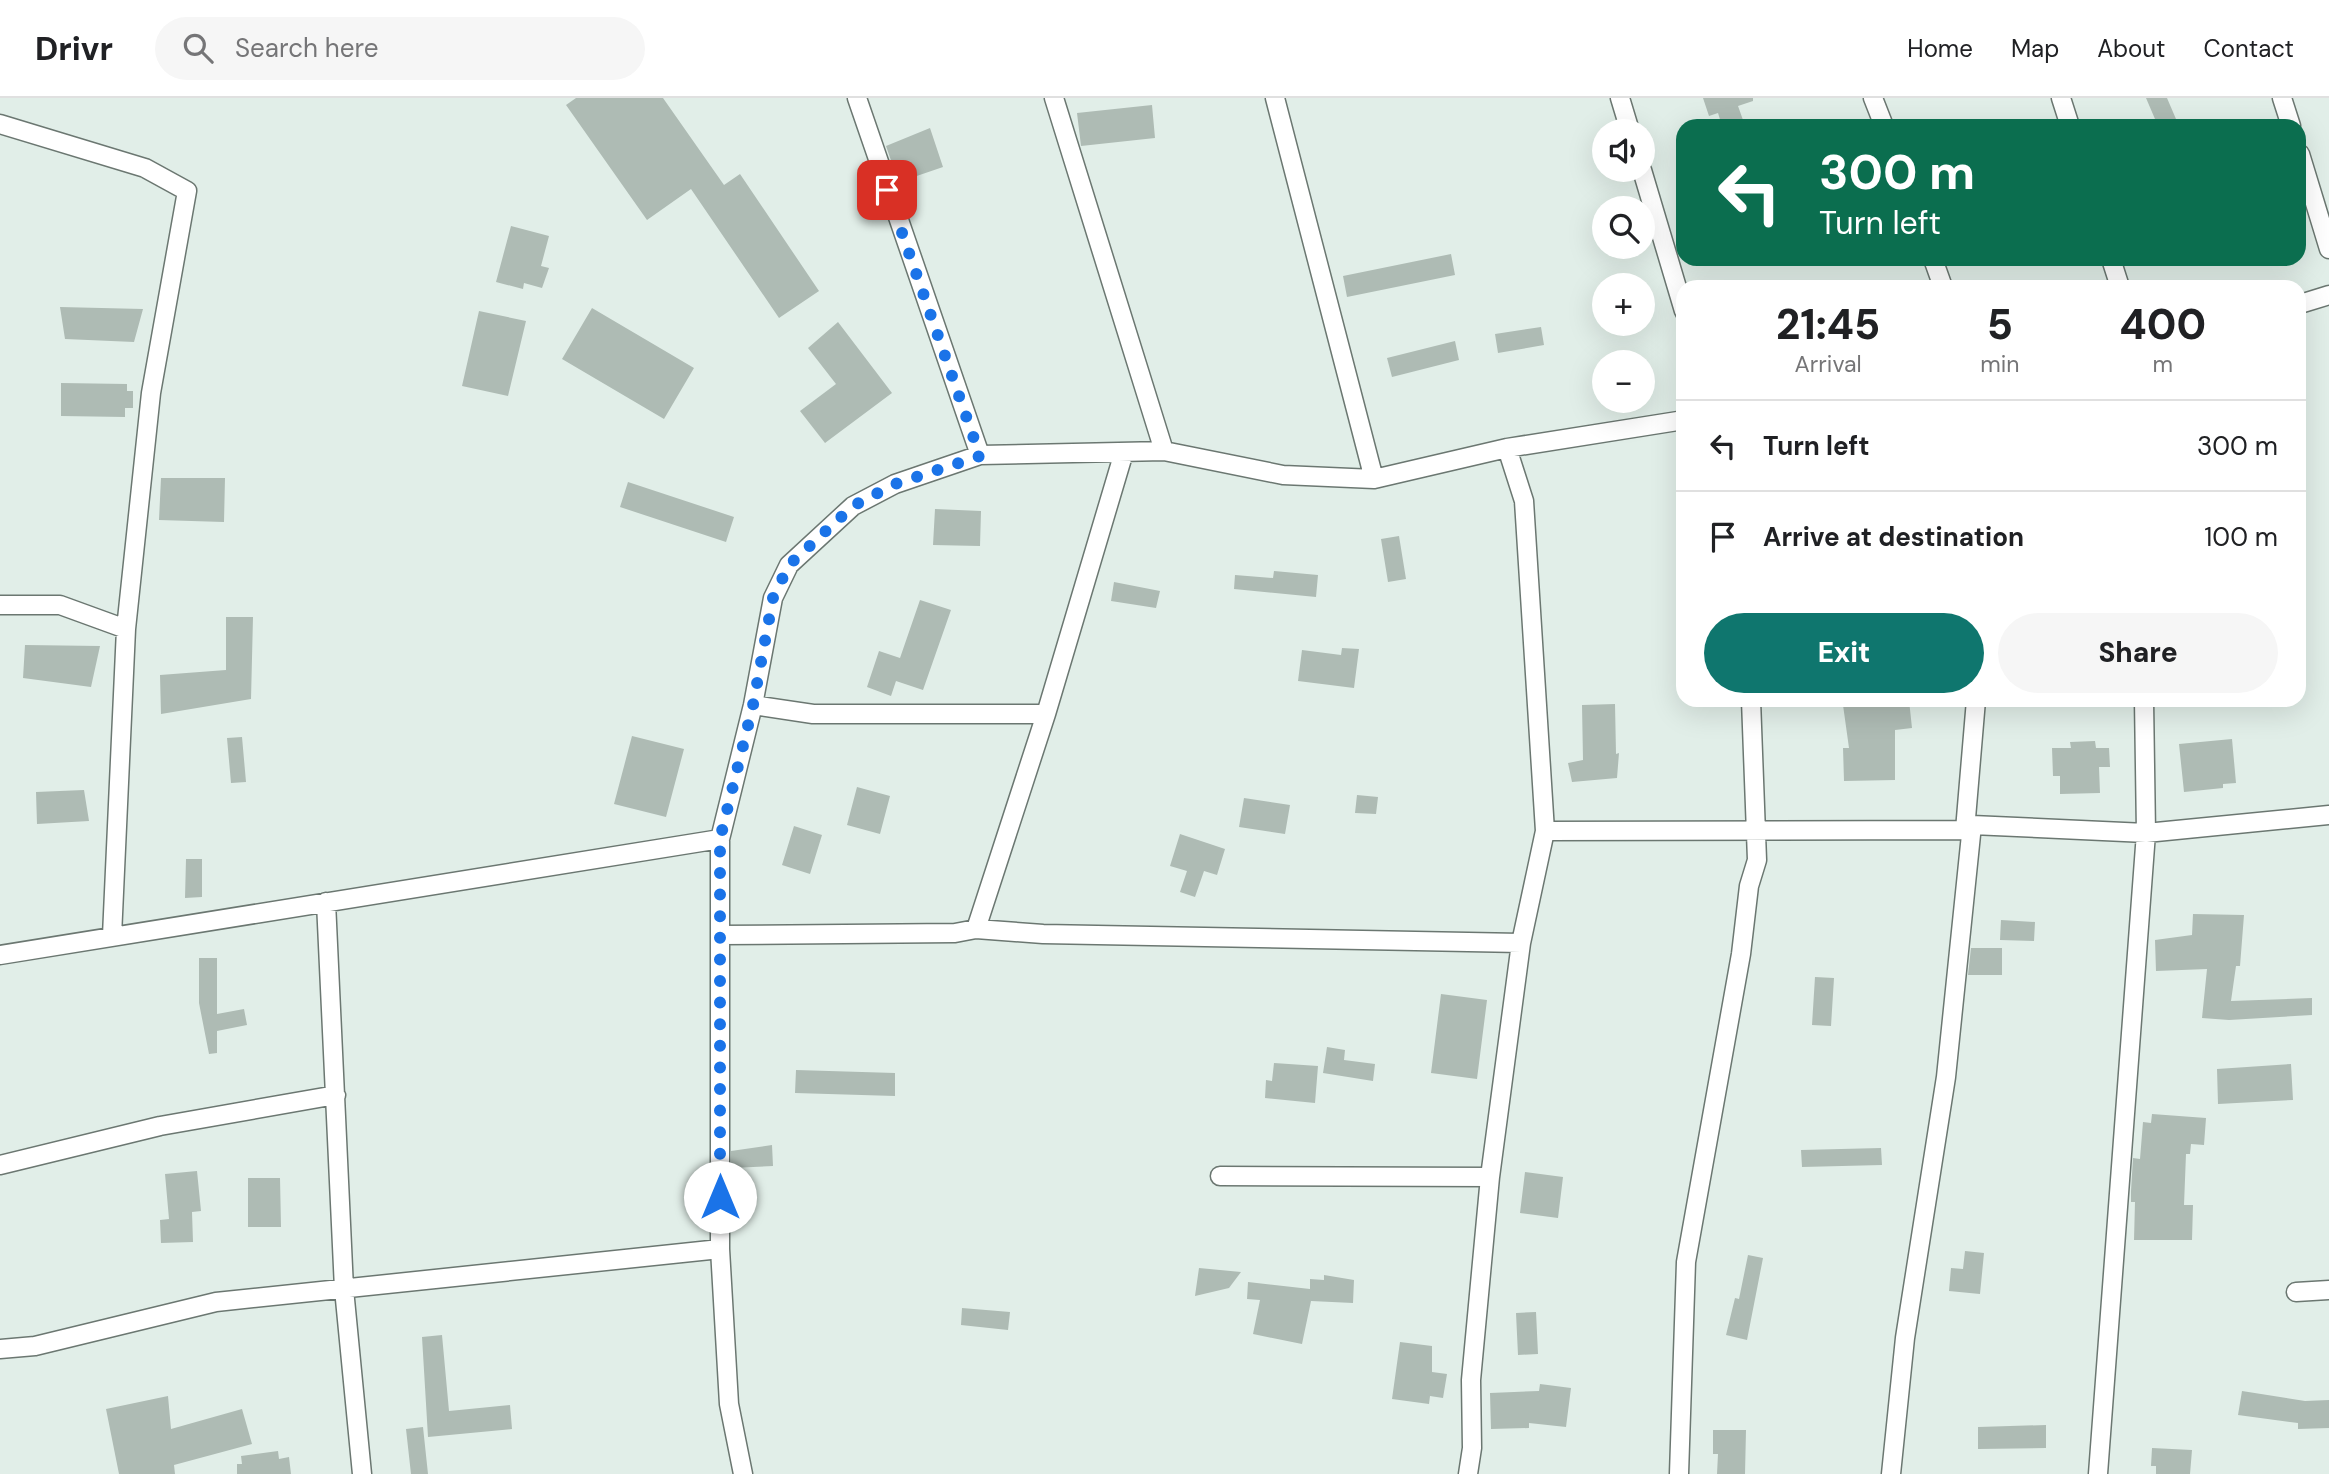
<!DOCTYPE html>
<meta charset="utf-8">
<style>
body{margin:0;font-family:"DM Sans",sans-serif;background:#f6f6f6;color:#202124;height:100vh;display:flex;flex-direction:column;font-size:26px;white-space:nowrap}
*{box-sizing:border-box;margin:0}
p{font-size:23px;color:#757577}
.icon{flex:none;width:38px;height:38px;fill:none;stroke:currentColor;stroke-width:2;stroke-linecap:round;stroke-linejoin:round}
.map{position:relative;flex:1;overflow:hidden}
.panel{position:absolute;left:1676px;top:182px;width:630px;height:427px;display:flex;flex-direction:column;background:#fff;border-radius:21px;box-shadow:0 7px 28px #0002}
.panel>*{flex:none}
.guide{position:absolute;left:1676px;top:21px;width:630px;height:147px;border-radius:21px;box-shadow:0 7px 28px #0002;background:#0b6e4f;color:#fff;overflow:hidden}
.controls{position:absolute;left:1592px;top:21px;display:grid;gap:14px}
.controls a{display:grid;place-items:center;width:63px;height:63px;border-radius:50%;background:#fff;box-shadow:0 7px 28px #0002;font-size:35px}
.pin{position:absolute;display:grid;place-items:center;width:60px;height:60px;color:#fff;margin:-30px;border-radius:14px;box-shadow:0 4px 10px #0006}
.me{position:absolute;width:77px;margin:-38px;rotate:0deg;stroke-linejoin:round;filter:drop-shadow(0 0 5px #0008)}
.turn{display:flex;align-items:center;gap:24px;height:147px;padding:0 28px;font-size:32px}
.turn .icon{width:91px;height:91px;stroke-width:2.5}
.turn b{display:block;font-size:49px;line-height:60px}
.eta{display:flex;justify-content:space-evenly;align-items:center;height:119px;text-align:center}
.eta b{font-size:42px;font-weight:800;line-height:49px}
.primary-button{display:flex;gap:14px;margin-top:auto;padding:14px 28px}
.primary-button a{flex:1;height:80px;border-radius:42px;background:#0f766e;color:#fff;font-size:28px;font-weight:800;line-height:80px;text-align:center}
.primary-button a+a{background:#f6f6f6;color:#202124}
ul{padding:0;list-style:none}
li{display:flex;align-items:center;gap:21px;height:91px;padding:0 28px;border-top:2px solid #e0e0e0}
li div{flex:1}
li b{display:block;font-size:26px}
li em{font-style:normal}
header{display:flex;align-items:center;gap:42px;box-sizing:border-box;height:98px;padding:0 35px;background:#fff;border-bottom:2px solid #e0e0e0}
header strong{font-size:33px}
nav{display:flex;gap:38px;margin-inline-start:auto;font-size:24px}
.search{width:490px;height:63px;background:#f6f6f6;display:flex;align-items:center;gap:18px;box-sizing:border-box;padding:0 24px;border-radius:38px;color:#757577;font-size:26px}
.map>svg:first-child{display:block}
.building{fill:#aebbb4}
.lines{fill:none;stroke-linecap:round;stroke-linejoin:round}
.street-casing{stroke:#6b7771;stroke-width:21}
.street{stroke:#fff;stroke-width:18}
.route{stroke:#1a73e8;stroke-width:12;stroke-dasharray:0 21.6}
</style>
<header>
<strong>Drivr</strong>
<div class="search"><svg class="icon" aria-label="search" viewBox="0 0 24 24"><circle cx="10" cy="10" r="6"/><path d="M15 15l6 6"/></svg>Search here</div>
<nav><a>Home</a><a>Map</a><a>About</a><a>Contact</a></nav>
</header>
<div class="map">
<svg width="2329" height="1376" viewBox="0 0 2329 1376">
<rect width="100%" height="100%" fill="#e1eee8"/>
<path class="building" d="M 576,0 L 663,0 L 724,87 L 740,76 L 819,193 L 779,220 L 691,91 L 647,122 L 566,7 Z
M 1703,0 L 1753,0 L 1753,3 L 1738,8 L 1743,22 L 1722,28 L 1718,15 L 1709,18 Z
M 2146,0 L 2167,0 L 2179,28 L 2158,28 Z
M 1152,7 L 1155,40 L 1081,48 L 1077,15 Z
M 930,30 L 943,69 L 905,82 L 901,72 L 895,74 L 886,48 Z
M 511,128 L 549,138 L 541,168 L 549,170 L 542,190 L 524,185 L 523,191 L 496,184 Z
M 1451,156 L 1455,177 L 1347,199 L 1343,178 Z
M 60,209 L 143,211 L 134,244 L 65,241 Z
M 592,210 L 694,270 L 664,321 L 562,261 Z
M 479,213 L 526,223 L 508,298 L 462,288 Z
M 838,224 L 892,295 L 825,345 L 800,313 L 836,286 L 808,250 Z
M 1541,229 L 1544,247 L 1498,255 L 1495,236 Z
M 1455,243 L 1459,262 L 1392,279 L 1387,260 Z
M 61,285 L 127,286 L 127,293 L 133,293 L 133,310 L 125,310 L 125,319 L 61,318 Z
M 161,380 L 225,380 L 224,424 L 159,422 Z
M 628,384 L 734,419 L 726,444 L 620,409 Z
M 935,411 L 981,413 L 980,448 L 933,447 Z
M 1399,438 L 1406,481 L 1388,484 L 1381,441 Z
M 1274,473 L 1318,477 L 1316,499 L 1234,491 L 1235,477 L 1273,480 Z
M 1114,484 L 1160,493 L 1156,510 L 1111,503 Z
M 920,502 L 951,512 L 923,592 L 896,583 L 891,598 L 867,589 L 879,553 L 900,560 Z
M 226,519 L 253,519 L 251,601 L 161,616 L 160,577 L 226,572 Z
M 25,547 L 100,548 L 91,589 L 23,580 Z
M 1342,550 L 1359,551 L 1354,590 L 1298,583 L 1302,552 L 1341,557 Z
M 1879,602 L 1909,602 L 1912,630 L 1895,632 L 1895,682 L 1844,683 L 1843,650 L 1849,650 L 1843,607 Z
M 1615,606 L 1616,656 L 1619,655 L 1617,680 L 1572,684 L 1568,665 L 1583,662 L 1582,607 Z
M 632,638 L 684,651 L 666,719 L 614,706 Z
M 242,639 L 246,684 L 231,685 L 227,640 Z
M 2232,641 L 2236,685 L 2223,686 L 2223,690 L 2184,694 L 2179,646 Z
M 2095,643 L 2096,650 L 2109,650 L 2110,669 L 2099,669 L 2100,695 L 2060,696 L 2060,678 L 2053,678 L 2052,650 L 2071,650 L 2070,644 Z
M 857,689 L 890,698 L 880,736 L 847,727 Z
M 84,692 L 89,723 L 37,726 L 36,694 Z
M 1357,697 L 1378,699 L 1376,716 L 1355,715 Z
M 1244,700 L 1290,707 L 1285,736 L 1239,729 Z
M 794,728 L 822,737 L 810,776 L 782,767 Z
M 1180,736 L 1225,751 L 1217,777 L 1204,773 L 1195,799 L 1180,794 L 1187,773 L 1170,768 Z
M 186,761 L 202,761 L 202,799 L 185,800 Z
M 2193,816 L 2244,817 L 2240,868 L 2236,868 L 2231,903 L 2312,900 L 2312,917 L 2229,922 L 2202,920 L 2207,871 L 2156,873 L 2155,842 L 2192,837 Z
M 2001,822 L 2035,824 L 2034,843 L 2000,842 Z
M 1971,850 L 2002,850 L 2002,877 L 1968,877 Z
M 199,860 L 217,860 L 217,916 L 244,911 L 247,927 L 217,933 L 217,955 L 209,956 L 199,905 Z
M 1815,879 L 1834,880 L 1831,928 L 1812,927 Z
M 1441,896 L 1487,902 L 1477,981 L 1431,975 Z
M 1327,949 L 1345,952 L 1344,962 L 1375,966 L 1373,983 L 1323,975 Z
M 1274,965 L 1318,968 L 1315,1005 L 1265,1000 L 1266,982 L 1272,983 Z
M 2291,966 L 2293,1002 L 2218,1006 L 2217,971 Z
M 796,972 L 895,975 L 895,998 L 795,995 Z
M 2152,1016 L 2206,1020 L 2204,1047 L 2191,1046 L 2190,1056 L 2186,1056 L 2184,1107 L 2193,1107 L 2192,1142 L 2134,1142 L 2135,1104 L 2131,1104 L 2131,1093 L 2133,1060 L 2140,1061 L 2143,1024 L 2151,1025 Z
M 772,1047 L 773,1068 L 731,1070 L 731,1053 Z
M 1881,1050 L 1882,1067 L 1802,1069 L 1801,1052 Z
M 197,1073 L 201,1113 L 192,1114 L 193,1144 L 161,1145 L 160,1122 L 169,1121 L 165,1076 Z
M 1525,1074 L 1563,1079 L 1558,1120 L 1520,1115 Z
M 248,1080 L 280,1080 L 281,1129 L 248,1129 Z
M 1965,1153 L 1984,1155 L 1980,1196 L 1949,1193 L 1951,1170 L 1963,1171 Z
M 1748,1157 L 1763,1160 L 1747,1242 L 1726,1237 L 1735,1200 L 1739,1201 Z
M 1199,1170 L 1241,1174 L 1229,1190 L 1195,1198 Z
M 1324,1177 L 1354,1182 L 1353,1205 L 1311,1203 L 1302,1246 L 1253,1236 L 1260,1202 L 1247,1201 L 1248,1184 L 1310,1191 L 1310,1181 L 1324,1182 Z
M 962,1210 L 1010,1214 L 1008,1232 L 961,1227 Z
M 1536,1214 L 1538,1256 L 1518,1257 L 1516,1215 Z
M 442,1237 L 449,1313 L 510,1307 L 512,1331 L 428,1339 L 422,1239 Z
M 1400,1244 L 1432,1248 L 1432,1274 L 1447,1276 L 1443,1300 L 1430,1298 L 1429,1306 L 1392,1301 Z
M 1540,1286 L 1571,1290 L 1566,1329 L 1529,1325 L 1529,1330 L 1491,1331 L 1490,1295 L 1539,1293 Z
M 2242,1293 L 2305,1303 L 2329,1302 L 2329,1330 L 2298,1331 L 2298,1325 L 2238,1317 Z
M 168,1298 L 171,1331 L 242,1311 L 252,1346 L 174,1367 L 175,1376 L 119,1376 L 106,1311 Z
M 2046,1327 L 2046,1350 L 1978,1351 L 1978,1329 Z
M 423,1329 L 428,1376 L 411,1376 L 406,1331 Z
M 1713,1332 L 1746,1332 L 1745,1376 L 1717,1376 L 1718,1356 L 1713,1356 Z
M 2152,1350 L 2192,1352 L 2190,1376 L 2156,1376 L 2156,1368 L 2151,1368 Z
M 278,1353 L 279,1361 L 289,1359 L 291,1376 L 237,1376 L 237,1366 L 242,1366 L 241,1358 Z"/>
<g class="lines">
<defs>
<path id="street" d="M 857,0 L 980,357
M 1054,0 L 1164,353
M 1275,0 L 1374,381
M 1620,0 L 1630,33
M 1873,0 L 1884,28
M 2061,0 L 2070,28
M 2282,0 L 2291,28
M 0,26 L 145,70 L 187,93 L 151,295 L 126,531 L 112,838
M 2300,56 L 2329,151
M 1642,72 L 1684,213
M 1933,161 L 1943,189
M 2111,161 L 2120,189
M 2300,206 L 2329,197
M 0,507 L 60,507 L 126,531
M 753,607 L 813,616 L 1046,616
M 1965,732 L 1976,602
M 1545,733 L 1965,732 L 1972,727 L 2146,735 L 2329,717
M 326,804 L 344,1191 L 362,1376
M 976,831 L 1046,616 L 1124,354
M 721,837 L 955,835 L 976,831 L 1043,836 L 1521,845
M 0,857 L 720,741
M 0,1067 L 160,1028 L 336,997
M 1220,1078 L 1490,1079
M 2296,1194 L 2329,1192
M 0,1251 L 35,1248 L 216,1204 L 720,1151
M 743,1376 L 729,1306 L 720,1151 L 720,741 L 753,607 L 773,500 L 789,467 L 853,408 L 895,386 L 980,357 L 1164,353 L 1283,377 L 1374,381 L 1507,350 L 1684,322
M 1468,1376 L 1472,1350 L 1471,1282 L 1490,1079 L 1521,845 L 1545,733 L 1524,403 L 1507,350
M 1679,1376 L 1686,1164 L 1741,856 L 1749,788 L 1757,762 L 1751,602
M 1891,1376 L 1905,1240 L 1946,979 L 1972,727
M 2098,1376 L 2146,735 L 2144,602"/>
</defs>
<use href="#street" class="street-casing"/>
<use href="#street" class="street"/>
</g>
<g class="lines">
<path class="route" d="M 720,1099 L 720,741 L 753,607 L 773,500 L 789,467 L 853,408 L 895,386 L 980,358 L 887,92"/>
</g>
</svg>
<div class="controls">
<a><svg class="icon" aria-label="sound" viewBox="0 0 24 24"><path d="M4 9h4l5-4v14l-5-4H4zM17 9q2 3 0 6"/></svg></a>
<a><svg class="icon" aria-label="search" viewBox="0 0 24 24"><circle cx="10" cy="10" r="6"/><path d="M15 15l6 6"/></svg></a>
<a>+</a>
<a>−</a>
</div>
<div class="pin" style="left:887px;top:92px;background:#d93025"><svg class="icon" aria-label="arrive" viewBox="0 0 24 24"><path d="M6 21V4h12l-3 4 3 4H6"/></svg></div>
<svg class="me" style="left:720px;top:1099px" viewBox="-20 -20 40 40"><circle r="19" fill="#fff"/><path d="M0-13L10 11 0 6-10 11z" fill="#1a73e8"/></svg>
<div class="guide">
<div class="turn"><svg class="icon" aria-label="left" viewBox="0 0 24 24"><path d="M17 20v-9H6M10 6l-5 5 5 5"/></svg><div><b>300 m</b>Turn left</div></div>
</div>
<section class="panel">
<div class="eta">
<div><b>21:45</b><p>Arrival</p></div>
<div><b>5</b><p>min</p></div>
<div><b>400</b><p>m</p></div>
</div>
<ul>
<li><svg class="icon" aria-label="left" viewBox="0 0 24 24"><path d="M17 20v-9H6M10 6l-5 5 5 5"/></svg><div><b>Turn left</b></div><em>300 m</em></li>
<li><svg class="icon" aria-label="arrive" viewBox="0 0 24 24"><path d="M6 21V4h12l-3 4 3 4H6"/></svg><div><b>Arrive at destination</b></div><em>100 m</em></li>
</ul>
<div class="primary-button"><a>Exit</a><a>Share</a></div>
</section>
</div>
